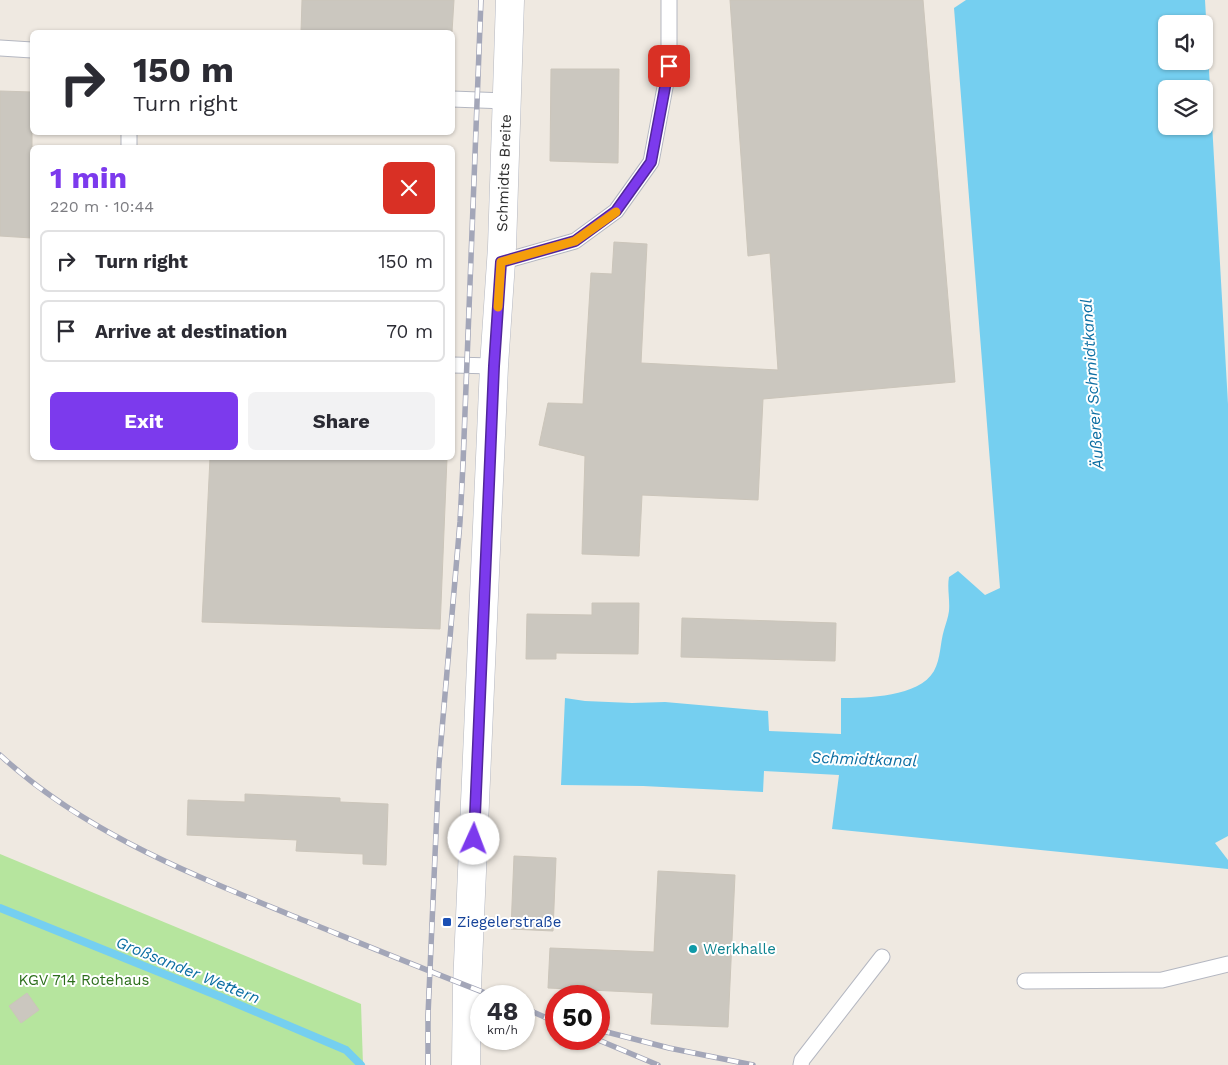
<!DOCTYPE html>
<meta charset="utf-8">
<style>
body{margin:0;font-family:"Work Sans",sans-serif;background:#f2f2f3;color:#2b2b33;height:100vh;display:flex;flex-direction:column;font-size:19px;white-space:nowrap}
*{box-sizing:border-box;margin:0}
p{font-size:16px;color:#7c7c81}
.icon{flex:none;width:28px;height:28px;fill:none;stroke:currentColor;stroke-width:2;stroke-linecap:round;stroke-linejoin:round}
.map{position:relative;flex:1;overflow:hidden}
.sheet{position:absolute;left:30px;top:145px;width:425px;height:315px;display:flex;flex-direction:column;background:#fff;border-radius:8px;box-shadow:0 1px 4px #0004}
.sheet>*{flex:none}
.top-card{position:absolute;left:30px;top:30px;width:425px;height:105px;border-radius:8px;box-shadow:0 1px 4px #0004;background:#fff;color:#2b2b33;overflow:hidden}
.tools{position:absolute;left:1158px;top:15px;display:grid;gap:10px}
.tools a{display:grid;place-items:center;width:55px;height:55px;border-radius:8px;background:#fff;box-shadow:0 1px 4px #0004;font-size:25px}
.speed{position:absolute;left:470px;top:985px;display:flex;gap:10px;font-size:25px;font-weight:700;text-align:center}
.speed>*{display:grid;place-content:center;width:65px;height:65px;border-radius:50%;background:#fff;box-shadow:0 1px 4px #0004;line-height:1}
.speed small{font-size:12px;font-weight:400}
.speed .limit{border:8px solid #d22;background:#fff;color:#111}
.pin{position:absolute;display:grid;place-items:center;width:42px;height:42px;color:#fff;margin:-21px;border-radius:10px;box-shadow:0 2px 8px #0006}
.me{position:absolute;width:55px;margin:-28px;rotate:2deg;stroke-linejoin:round;filter:drop-shadow(0 0 4px #0008)}
.turn{display:flex;align-items:center;gap:18px;height:105px;padding:0 20px;font-size:22px}
.turn .icon{width:65px;height:65px;stroke-width:2.5}
.turn b{display:block;font-size:35px;line-height:42px}
.round{display:grid;place-items:center;flex:none;width:52px;height:52px;border-radius:8px;background:#f2f2f3}
.head{display:flex;align-items:center;justify-content:space-between;height:85px;padding:0 20px}
h1{font-size:30px;font-weight:700;line-height:38px;color:#7c3aed}
.cta{display:flex;gap:10px;margin-top:auto;padding:10px 20px}
.cta a{flex:1;height:58px;border-radius:8px;background:#7c3aed;color:#fff;font-size:20px;font-weight:700;line-height:58px;text-align:center}
.cta a+a{background:#f2f2f3;color:#2b2b33}
ul{padding:0;list-style:none}
li{display:flex;align-items:center;gap:15px;height:62px;margin:0 10px 8px;padding:0 10px;border:2px solid #e1e1e2;border-radius:8px}
li div{flex:1}
li b{display:block;font-size:19px}
li em{font-style:normal}
.map>svg:first-child{display:block}
.green{fill:#b6e59e}
.water{fill:#75cff0;fill-rule:evenodd}
.lines{fill:none;stroke-linecap:round;stroke-linejoin:round}
.stream{stroke:#75cff0;stroke-width:8}
.building{fill:#cbc7bf;stroke:#cbc5ba}
.service-casing{stroke:#b4b7c1;stroke-width:17}
.secondary-casing{stroke:#b4b7c1;stroke-width:29}
.service{stroke:#fff;stroke-width:15}
.secondary{stroke:#fff;stroke-width:28}
.rail-casing{stroke:#a3a6b8;stroke-width:5.5}
.rail{stroke:#fff;stroke-width:4;stroke-dasharray:11;stroke-linecap:butt}
.route-casing{stroke:#51269a;stroke-width:12}
.route{stroke:#7c3aed;stroke-width:9}
.slow{stroke:#f59e0b;stroke-width:9}
.transit-dot{fill:#1a4fb4;stroke:#fff;stroke-width:2}
.culture-dot{fill:#0f9aa8;stroke:#fff;stroke-width:2}
.labels{text-anchor:middle;dominant-baseline:central;stroke-width:4;stroke-linejoin:round;paint-order:stroke}
.street-label{font-size:15px;fill:#2e2e2e;stroke:#fff}
.transit-label{font-size:15px;fill:#164399;stroke:#fff;text-anchor:start}
.culture-label{font-size:15px;fill:#0d838f;stroke:#fff;text-anchor:start}
.park-label{font-size:15px;fill:#2c6e1b;stroke:#fff}
.water-label{font-size:16px;font-style:italic;fill:#0d6fa3;stroke:#fff}
</style>
<div class="map">
<svg width="1228" height="1065" viewBox="0 0 1228 1065">
<rect width="100%" height="100%" fill="#efe9e1"/>
<path class="green" d="M 0,854 L 361,1004 L 363,1065 L 0,1065 Z"/>
<path class="water" d="M 966,0 L 1205,0 L 1228,404 L 1228,836 L 1215,843 L 1228,860 L 1228,869 L 832,829 L 839,775 L 764,771 L 763,792 L 643,786 L 561,785 L 565,698 L 585,701 L 632,703 L 665,702 L 768,711 L 769,731 L 841,734 L 841,698 C 867,698 919,697 934,671 C 941,658 940,643 944,630 C 946,623 948,618 949,611 C 950,599 947,588 949,577 L 958,571 L 985,595 L 1000,588 L 954,8 ZM 1166,24 L 1204,24 L 1204,61 L 1166,61 ZM 1166,89 L 1204,89 L 1204,126 L 1166,126 Z"/>
<g class="lines">
<path class="stream" d="M 0,908 L 221,997 L 346,1050 L 361,1065"/>
</g>
<path class="building" d="M 302,0 L 454,0 L 452,32 L 301,32 Z
M 730,0 L 923,0 L 955,382 L 763,399 L 758,500 L 642,495 L 639,556 L 582,554 L 585,456 L 539,445 L 548,403 L 583,404 L 591,273 L 612,274 L 614,242 L 647,244 L 641,363 L 778,370 L 770,253 L 748,256 Z
M 551,69 L 619,69 L 618,163 L 550,161 Z
M 0,91 L 32,92 L 32,238 L 0,236 Z
M 210,458 L 447,458 L 440,629 L 202,622 Z
M 592,603 L 639,603 L 638,654 L 556,653 L 556,659 L 526,659 L 527,614 L 592,615 Z
M 682,618 L 836,623 L 835,661 L 681,657 Z
M 245,794 L 340,798 L 340,802 L 388,804 L 386,865 L 363,864 L 363,854 L 296,851 L 297,840 L 187,835 L 188,800 L 245,802 Z
M 514,856 L 556,858 L 553,931 L 511,929 Z
M 658,871 L 735,875 L 728,1027 L 651,1024 L 653,993 L 548,988 L 550,948 L 654,952 Z
M 27,993 L 39,1010 L 21,1023 L 9,1006 Z"/>
<g class="lines">
<defs>
<path id="service" d="M 0,48 L 32,50
M 452,99 L 506,101
M 129,132 L 129,148
M 501,262 L 575,241 L 616,211 L 651,162 L 669,66 L 669,0
M 452,365 L 494,366
M 1025,981 L 1162,980 L 1228,964
M 801,1065 L 802,1060 L 882,957"/>
<path id="secondary" d="M 466,1065 L 467,986 L 494,366 L 502,247 L 510,0"/>
</defs>
<use href="#service" class="service-casing"/>
<use href="#secondary" class="secondary-casing"/>
<use href="#service" class="service"/>
<use href="#secondary" class="secondary"/>
<defs>
<path id="rail" d="M 0,755 C 85,833 189,873 293,916 C 360,943 426,970 493,996
M 524,1008 L 556,1022
M 599,1030 L 669,1048 L 753,1065
M 596,1039 L 658,1065
M 428,1065 L 428,1015 L 439,764 L 460,522 L 463,464 L 481,0"/>
</defs>
<use href="#rail" class="rail-casing"/>
<use href="#rail" class="rail"/>
</g>
<g class="lines">
<defs>
<path id="route" d="M 474,839 L 494,366 L 501,262 L 575,241 L 616,211 L 651,162 L 669,66"/>
</defs>
<use href="#route" class="route-casing"/>
<use href="#route" class="route"/>
<path class="slow" d="M 498,307 L 501,262 L 575,241 L 616,212"/>
</g>
<rect class="transit-dot" x="442" y="917" width="10" height="10" rx="2.5"/>
<circle class="culture-dot" cx="693" cy="949" r="5"/>
<g class="labels">
<g class="street-label">
<text transform="translate(504 173) rotate(-88)">Schmidts Breite</text>
</g>
<g class="transit-label">
<text x="457" y="922">Ziegelerstraße</text>
</g>
<g class="culture-label">
<text x="703" y="949">Werkhalle</text>
</g>
<g class="park-label">
<text x="84" y="980">KGV 714 Rotehaus</text>
</g>
<g class="water-label">
<text transform="translate(1092 384) rotate(-94)">Äußerer Schmidtkanal</text>
<text transform="translate(864 759) rotate(2)">Schmidtkanal</text>
<text transform="translate(188 970) rotate(22)">Großsander Wettern</text>
</g>
</g>
</svg>
<div class="tools">
<a><svg class="icon" aria-label="sound" viewBox="0 0 24 24"><path d="M4 9h4l5-4v14l-5-4H4zM17 9q2 3 0 6"/></svg></a>
<a><svg class="icon" aria-label="layers" viewBox="0 0 24 24"><path d="M12 4l9 5-9 5-9-5zM3 14l9 5 9-5"/></svg></a>
</div>
<div class="speed"><div>48<small>km/h</small></div><div class="limit">50</div></div>
<div class="pin" style="left:669px;top:66px;background:#d93025"><svg class="icon" aria-label="arrive" viewBox="0 0 24 24"><path d="M6 21V4h12l-3 4 3 4H6"/></svg></div>
<svg class="me" style="left:474px;top:839px" viewBox="-20 -20 40 40"><circle r="19" fill="#fff"/><path d="M0-13L10 11 0 6-10 11z" fill="#7c3aed"/></svg>
<div class="top-card">
<div class="turn"><svg class="icon" aria-label="right" viewBox="0 0 24 24"><path d="M7 20v-9h11M14 6l5 5-5 5"/></svg><div><b>150 m</b>Turn right</div></div>
</div>
<section class="sheet">
<div class="head"><div><h1>1 min</h1><p>220 m · 10:44</p></div><a class="round" style="background:#d93025;color:#fff"><svg class="icon" aria-label="close" viewBox="0 0 24 24"><path d="M6 6l12 12M18 6L6 18"/></svg></a></div>
<ul>
<li><svg class="icon" aria-label="right" viewBox="0 0 24 24"><path d="M7 20v-9h11M14 6l5 5-5 5"/></svg><div><b>Turn right</b></div><em>150 m</em></li>
<li><svg class="icon" aria-label="arrive" viewBox="0 0 24 24"><path d="M6 21V4h12l-3 4 3 4H6"/></svg><div><b>Arrive at destination</b></div><em>70 m</em></li>
</ul>
<div class="cta"><a>Exit</a><a>Share</a></div>
</section>
</div>
